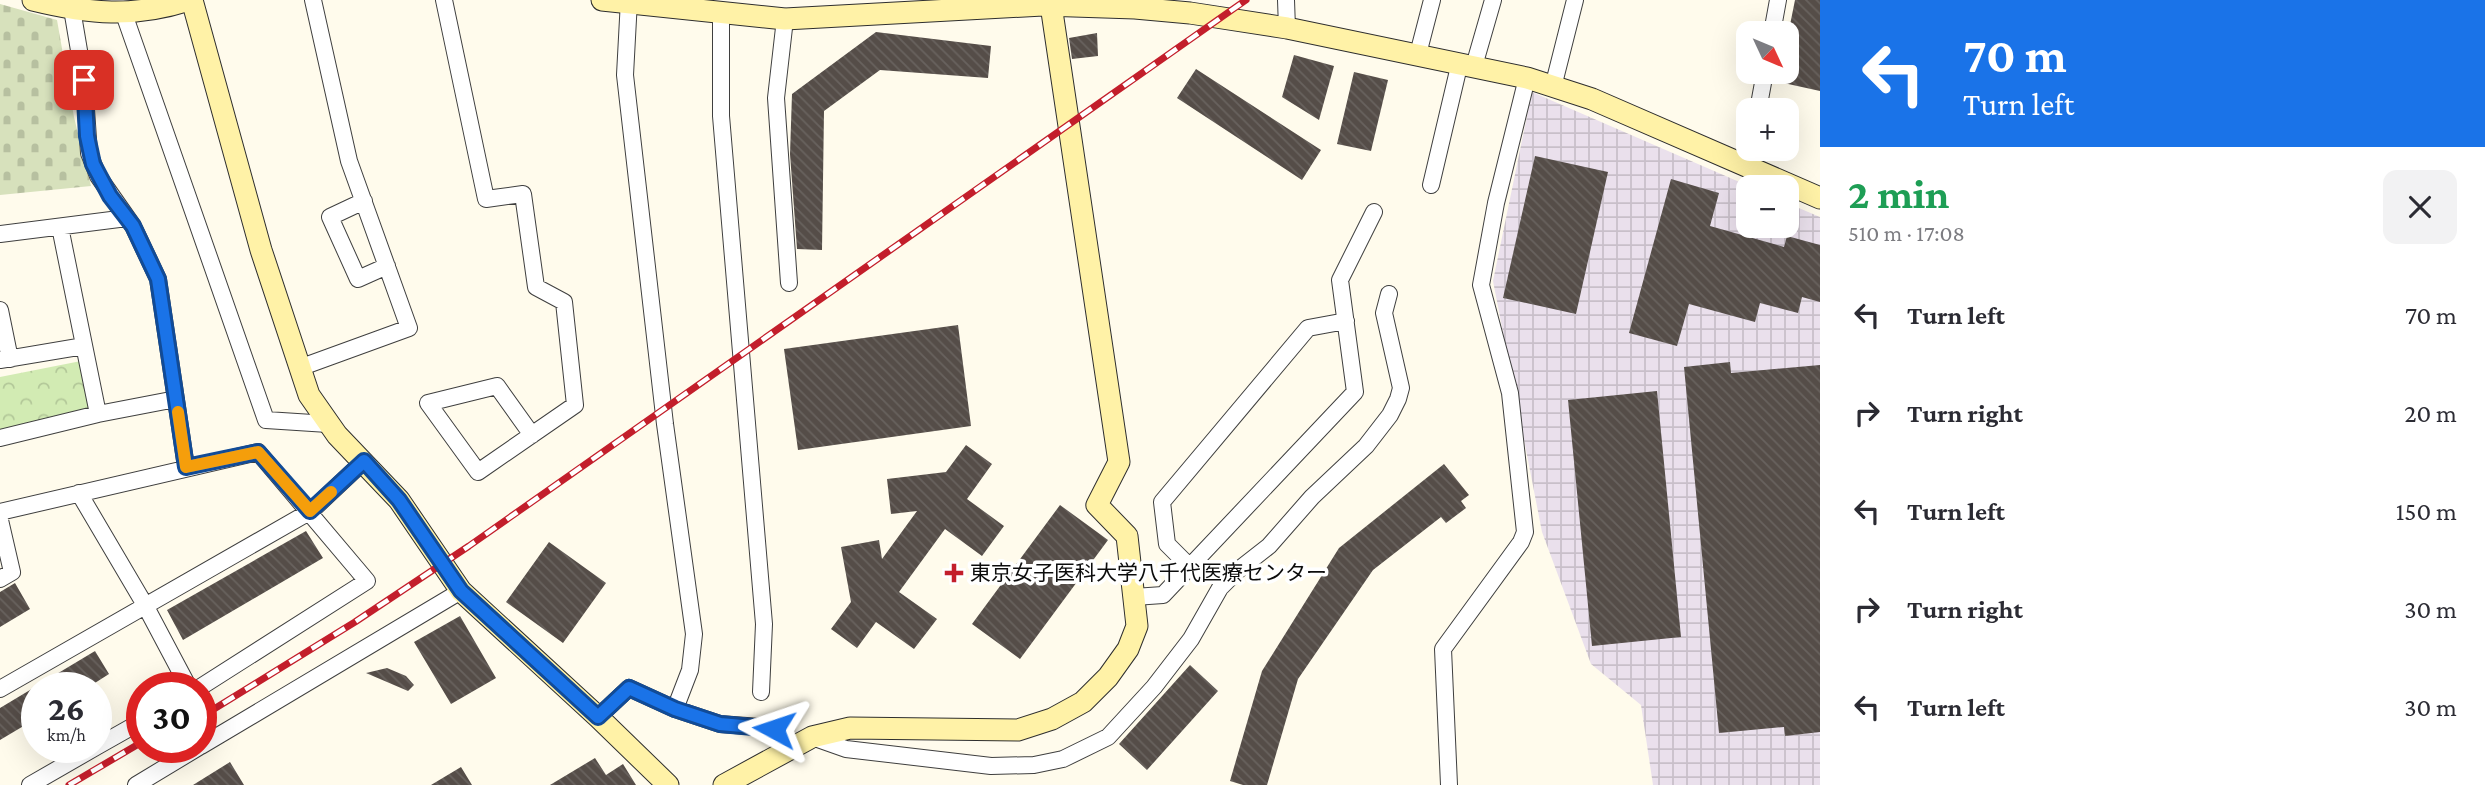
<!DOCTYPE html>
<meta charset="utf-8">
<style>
body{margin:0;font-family:"Crimson Pro","Noto Sans JP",serif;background:#f2f2f3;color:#2b2b33;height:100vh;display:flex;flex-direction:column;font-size:26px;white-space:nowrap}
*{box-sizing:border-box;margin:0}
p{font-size:23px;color:#7c7c81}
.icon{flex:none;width:38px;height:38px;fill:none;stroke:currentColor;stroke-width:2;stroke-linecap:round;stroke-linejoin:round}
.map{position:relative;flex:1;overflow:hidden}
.side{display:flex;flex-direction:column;background:#fff;width:665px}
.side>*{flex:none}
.top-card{background:#1a73e8;color:#fff;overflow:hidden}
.needle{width:46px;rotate:134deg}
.tools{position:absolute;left:1736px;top:21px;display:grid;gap:14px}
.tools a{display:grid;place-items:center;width:63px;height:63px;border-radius:14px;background:#fff;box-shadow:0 7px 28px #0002;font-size:35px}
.speed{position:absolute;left:21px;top:672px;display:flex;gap:14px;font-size:35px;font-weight:700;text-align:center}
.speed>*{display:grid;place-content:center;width:91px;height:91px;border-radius:50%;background:#fff;box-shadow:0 7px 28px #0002;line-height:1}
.speed small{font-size:18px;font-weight:400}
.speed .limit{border:10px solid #d22;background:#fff;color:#111}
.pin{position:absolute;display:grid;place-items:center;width:60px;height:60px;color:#fff;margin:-30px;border-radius:14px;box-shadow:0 4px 10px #0006}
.me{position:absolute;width:77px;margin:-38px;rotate:275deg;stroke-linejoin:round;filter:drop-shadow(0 0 5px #0008)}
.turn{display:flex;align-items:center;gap:24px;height:147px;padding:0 28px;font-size:32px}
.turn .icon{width:91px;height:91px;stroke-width:2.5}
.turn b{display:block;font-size:49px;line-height:60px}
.round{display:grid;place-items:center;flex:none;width:74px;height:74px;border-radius:14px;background:#f2f2f3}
.summary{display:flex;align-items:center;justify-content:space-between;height:119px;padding:0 28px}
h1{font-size:42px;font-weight:700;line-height:52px;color:#1e9e55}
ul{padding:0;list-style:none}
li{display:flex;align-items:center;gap:21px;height:98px;padding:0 28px}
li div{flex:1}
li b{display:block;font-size:26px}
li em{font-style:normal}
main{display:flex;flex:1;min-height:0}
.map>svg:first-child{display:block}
.industrial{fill:url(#industrial-grid)}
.cemetery{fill:url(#cemetery-stones)}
.park{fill:url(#park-crowns)}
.building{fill:url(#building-back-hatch)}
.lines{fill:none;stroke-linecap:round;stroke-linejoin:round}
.street-casing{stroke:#3f3f3f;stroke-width:18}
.secondary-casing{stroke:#2e2e2e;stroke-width:23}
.street{stroke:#fff;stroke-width:16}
.secondary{stroke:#fff2a7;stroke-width:21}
.rail-casing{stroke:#c31e2b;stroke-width:7}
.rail{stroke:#fff;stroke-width:4.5;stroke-dasharray:13;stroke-linecap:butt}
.route-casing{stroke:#114b97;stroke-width:18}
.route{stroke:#1a73e8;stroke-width:12}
.slow{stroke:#f59e0b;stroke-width:12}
.poi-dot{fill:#c31e2b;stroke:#fff;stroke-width:2.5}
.labels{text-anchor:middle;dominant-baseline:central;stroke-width:7;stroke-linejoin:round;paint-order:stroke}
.poi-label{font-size:21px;fill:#0c0c0c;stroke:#fff;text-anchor:start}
</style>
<main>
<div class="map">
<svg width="1820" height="785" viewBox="0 0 1820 785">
<defs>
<pattern id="industrial-grid" width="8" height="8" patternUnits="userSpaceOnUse" patternTransform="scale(1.75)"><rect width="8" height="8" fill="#eae0ec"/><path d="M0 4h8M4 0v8" fill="none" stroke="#c8bfc9"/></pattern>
<pattern id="cemetery-stones" width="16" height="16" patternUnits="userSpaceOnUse" patternTransform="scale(1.75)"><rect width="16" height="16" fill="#d7e1bc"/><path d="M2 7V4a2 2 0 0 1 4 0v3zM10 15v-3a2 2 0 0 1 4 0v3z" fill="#b7c0a0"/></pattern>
<pattern id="park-crowns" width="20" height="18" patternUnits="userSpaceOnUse" patternTransform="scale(1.75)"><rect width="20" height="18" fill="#d2ebb3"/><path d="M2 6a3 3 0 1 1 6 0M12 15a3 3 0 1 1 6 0" fill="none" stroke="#b3c899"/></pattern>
<pattern id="building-back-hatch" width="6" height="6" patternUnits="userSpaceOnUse" patternTransform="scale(1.75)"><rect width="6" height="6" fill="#554d48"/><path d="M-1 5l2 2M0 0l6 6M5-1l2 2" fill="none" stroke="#68625e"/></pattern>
</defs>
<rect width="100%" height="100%" fill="#fffbec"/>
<path class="industrial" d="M 1532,92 L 1751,187 L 1748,187 L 1748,226 L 1787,226 L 1787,203 L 1820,217 L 1820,785 L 1653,785 L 1641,705 L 1591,664 L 1542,532 L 1493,281 Z"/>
<path class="cemetery" d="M 0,4 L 57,20 L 74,117 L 91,186 L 0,195 Z"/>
<path class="park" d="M 81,361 L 91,405 L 88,411 L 0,433 L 0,377 Z"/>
<path class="building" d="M 1795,0 L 1820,0 L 1820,91 L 1774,81 L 1775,72 L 1787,72 L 1787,40 Z
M 876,32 L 991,46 L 988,78 L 880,70 L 824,111 L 822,250 L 797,249 L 790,154 L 792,94 Z
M 1097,33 L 1098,56 L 1072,59 L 1069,38 Z
M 1294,55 L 1334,66 L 1319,120 L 1282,97 Z
M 1196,69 L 1321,150 L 1302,180 L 1177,98 Z
M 1354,72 L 1388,80 L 1371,151 L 1337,144 Z
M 1535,156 L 1608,172 L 1576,314 L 1503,298 Z
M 1671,179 L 1719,193 L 1710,226 L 1784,247 L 1787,236 L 1820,245 L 1820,302 L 1802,297 L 1798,313 L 1760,303 L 1755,322 L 1689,304 L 1677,346 L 1629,333 Z
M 958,325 L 971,426 L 798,450 L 784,349 Z
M 1730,362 L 1731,373 L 1820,365 L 1820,732 L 1785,736 L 1784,727 L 1719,733 L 1684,367 Z
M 1657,391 L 1681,637 L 1592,646 L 1568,400 Z
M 966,445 L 992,464 L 967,499 L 1004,526 L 982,556 L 945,529 L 899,592 L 937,619 L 914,649 L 876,622 L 857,648 L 831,629 L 851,602 L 841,547 L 879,540 L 882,559 L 917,511 L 891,514 L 887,479 L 946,472 Z
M 1444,464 L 1469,495 L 1461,501 L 1466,508 L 1446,523 L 1441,517 L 1373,570 L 1298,679 L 1267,785 L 1243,785 L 1230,781 L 1262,671 L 1339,548 Z
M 1060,505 L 1108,540 L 1020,659 L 972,624 Z
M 306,531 L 323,558 L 183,640 L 167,610 Z
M 549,542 L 606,583 L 563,643 L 506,602 Z
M 15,583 L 30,609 L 0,627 L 0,592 Z
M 460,616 L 496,678 L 451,704 L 414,642 Z
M 95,651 L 109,674 L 87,688 L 37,688 L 37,718 L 0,740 L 0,708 Z
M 1190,665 L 1218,691 L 1147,770 L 1119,744 Z
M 387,668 L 406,676 L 414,685 L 408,691 L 366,673 Z
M 595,758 L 606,775 L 623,764 L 636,785 L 550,785 Z
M 230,762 L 244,785 L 193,785 Z
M 461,767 L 472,785 L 431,785 Z"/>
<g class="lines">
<defs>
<path id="street" d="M 444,0 L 486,199 L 523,194 L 536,287 L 564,302 L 575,405 L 478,472 L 428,403 L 497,386 L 532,435
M 629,0 L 625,75 L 665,424 L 694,634 L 690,670 L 675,709
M 1286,0 L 1287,28
M 72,9 L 84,80 L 89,153 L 98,176 L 133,226 L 158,279 L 186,467
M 721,13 L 721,116 L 764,624 L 761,692
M 124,14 L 266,420 L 328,424
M 785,19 L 776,98 L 789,283
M 1772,33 L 1778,0
M 1418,54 L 1432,0
M 1474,66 L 1493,0
M 1553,87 L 1575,0
M 1758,110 L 1765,72
M 1748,165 L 1751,149
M 1431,185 L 1460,62
M 364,201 L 330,217 L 358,279 L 387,266
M 0,234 L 127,218
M 0,310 L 10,359
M 0,360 L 84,346
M 299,368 L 409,328 L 349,161 L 313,0
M 98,414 L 176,399
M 0,438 L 98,414 L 60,227
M 79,493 L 145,605 L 189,688
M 0,512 L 258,452 L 367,581 L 199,688
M 0,520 L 12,572 L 0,579
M 1190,567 L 1167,544 L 1162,502 L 1308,328 L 1346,321
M 1134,597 L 1163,595 L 1355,392 L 1340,280 L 1374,212
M 0,689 L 311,511 L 364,461
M 598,717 L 629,688 L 675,709 L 720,724 L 774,728
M 812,737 L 846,749 L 991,766 L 1034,765 L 1063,759 L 1108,737 L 1154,687 L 1191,639 L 1220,588 L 1237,571 L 1269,546 L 1312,497 L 1366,446 L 1390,415 L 1398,399 L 1401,388 L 1384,313 L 1389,294
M 201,746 L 461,591
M 96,747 L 142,721
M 30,785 L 96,747
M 136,785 L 199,747
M 1449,785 L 1443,649 L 1521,542 L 1525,532 L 1510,393 L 1481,285 L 1496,203 L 1527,78"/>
<path id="secondary" d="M 33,0 C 90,14 133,18 189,0
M 192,0 L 261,250 L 309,395 L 337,435 L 399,500 L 461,591 L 598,717 L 668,785
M 602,0 L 785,19 L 1043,5 L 1135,8 L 1190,13 L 1287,28 L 1527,78 L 1592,99 L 1820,198
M 724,785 L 812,737 L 850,728 L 1018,730 L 1052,719 L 1083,702 L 1108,677 L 1128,649 L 1137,626 L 1127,536 L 1097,505 L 1119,462 L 1051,5"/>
</defs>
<use href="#street" class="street-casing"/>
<use href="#secondary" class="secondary-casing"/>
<use href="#street" class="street"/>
<use href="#secondary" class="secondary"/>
<defs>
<path id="rail" d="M 201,717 L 355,622 L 469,546 L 1246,0
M 69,785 L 142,742"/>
</defs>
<use href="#rail" class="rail-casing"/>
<use href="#rail" class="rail"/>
</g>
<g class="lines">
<defs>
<path id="route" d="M 84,80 L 87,136 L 93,164 L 110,196 L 133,226 L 158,279 L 186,467 L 258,452 L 310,511 L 364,461 L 399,500 L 461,591 L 598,717 L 629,688 L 675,709 L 720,724 L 774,729"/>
</defs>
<use href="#route" class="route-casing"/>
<use href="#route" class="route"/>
<path class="slow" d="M 178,412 L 186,467 L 258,452 L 310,511 L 331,492"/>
</g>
<path class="poi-dot" d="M950.5 562.5h7v7h7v7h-7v7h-7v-7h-7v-7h7z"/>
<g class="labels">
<g class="poi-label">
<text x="970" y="573">東京女子医科大学八千代医療センター</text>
</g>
</g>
</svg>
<div class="tools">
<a><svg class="needle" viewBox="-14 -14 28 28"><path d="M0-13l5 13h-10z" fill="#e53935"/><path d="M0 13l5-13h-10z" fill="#7c7c81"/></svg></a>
<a>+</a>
<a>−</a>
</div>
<div class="speed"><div>26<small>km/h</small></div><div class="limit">30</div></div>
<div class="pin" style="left:84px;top:80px;background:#d93025"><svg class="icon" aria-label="arrive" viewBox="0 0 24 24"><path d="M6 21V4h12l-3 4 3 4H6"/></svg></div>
<svg class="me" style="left:774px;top:729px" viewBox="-20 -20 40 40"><path d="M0-17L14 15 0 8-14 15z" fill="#1a73e8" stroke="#fff" stroke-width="4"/></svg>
</div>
<section class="side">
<div class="top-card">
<div class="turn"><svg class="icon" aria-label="left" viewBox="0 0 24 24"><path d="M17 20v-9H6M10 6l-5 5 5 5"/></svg><div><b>70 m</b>Turn left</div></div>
</div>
<div class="summary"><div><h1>2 min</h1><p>510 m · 17:08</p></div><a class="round"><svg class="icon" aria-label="close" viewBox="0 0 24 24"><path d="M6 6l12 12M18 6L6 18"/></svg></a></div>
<ul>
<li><svg class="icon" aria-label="left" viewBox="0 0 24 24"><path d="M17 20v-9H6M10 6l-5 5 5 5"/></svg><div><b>Turn left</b></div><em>70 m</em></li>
<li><svg class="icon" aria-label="right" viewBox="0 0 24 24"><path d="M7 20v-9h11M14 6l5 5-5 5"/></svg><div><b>Turn right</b></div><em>20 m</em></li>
<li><svg class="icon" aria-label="left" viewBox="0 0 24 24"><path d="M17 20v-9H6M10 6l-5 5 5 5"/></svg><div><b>Turn left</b></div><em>150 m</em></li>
<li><svg class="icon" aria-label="right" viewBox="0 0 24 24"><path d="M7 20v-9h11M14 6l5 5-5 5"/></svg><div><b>Turn right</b></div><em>30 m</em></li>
<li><svg class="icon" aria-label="left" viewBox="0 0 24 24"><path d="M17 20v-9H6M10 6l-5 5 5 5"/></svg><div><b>Turn left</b></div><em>30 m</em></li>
</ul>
</section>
</main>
